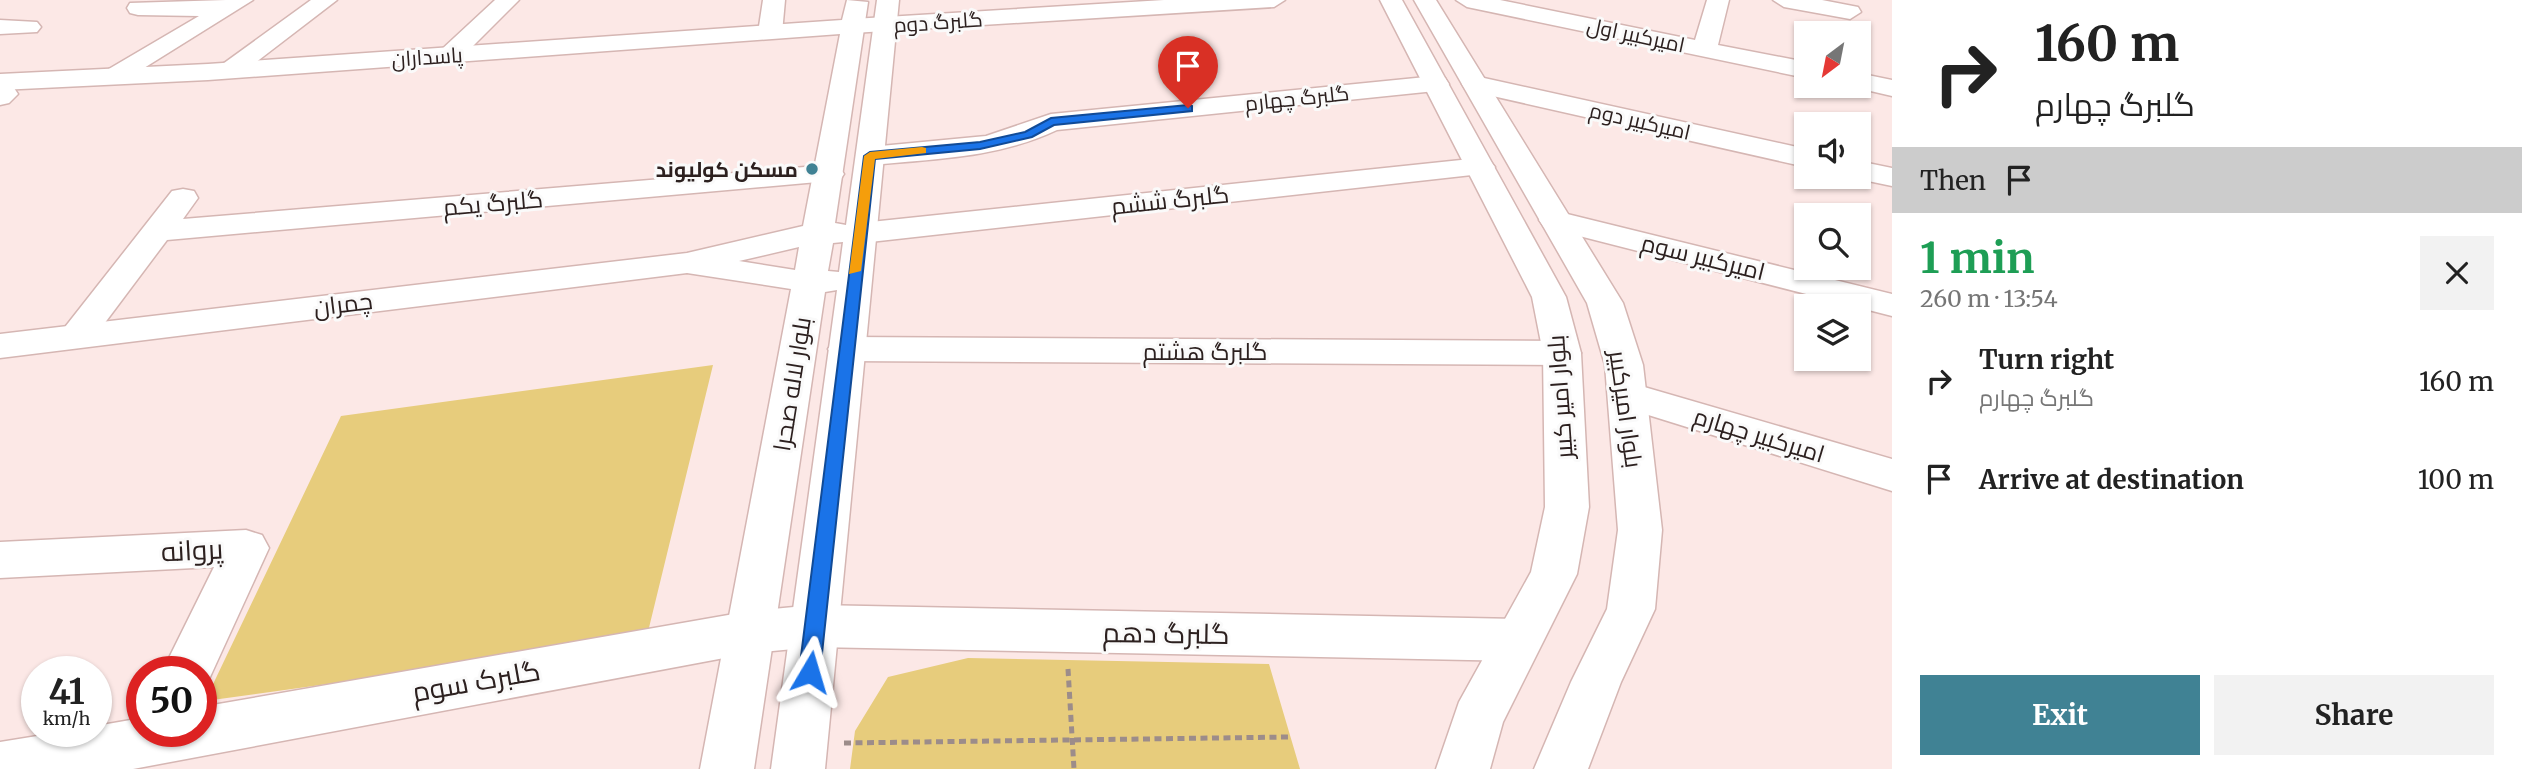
<!DOCTYPE html>
<meta charset="utf-8">
<style>
body{margin:0;font-family:Merriweather,Cairo,serif;background:#f2f2f2;color:#222;height:100vh;display:flex;flex-direction:column;font-size:26px;white-space:nowrap}
*{box-sizing:border-box;margin:0}
p{font-size:23px;color:#767676}
.icon{flex:none;width:38px;height:38px;fill:none;stroke:currentColor;stroke-width:2;stroke-linecap:round;stroke-linejoin:round}
.map{position:relative;flex:1;overflow:hidden}
.details{display:flex;flex-direction:column;background:#fff;width:630px}
.details>*{flex:none}
.guide{background:#fff;color:#222;overflow:hidden}
.needle{width:46px;rotate:212deg}
.controls{position:absolute;left:1794px;top:21px;display:grid;gap:14px}
.controls a{display:grid;place-items:center;width:77px;height:77px;border-radius:0px;background:#fff;box-shadow:0 2px 5px #0004;font-size:35px}
.speed{position:absolute;left:21px;top:656px;display:flex;gap:14px;font-size:35px;font-weight:700;text-align:center}
.speed>*{display:grid;place-content:center;width:91px;height:91px;border-radius:50%;background:#fff;box-shadow:0 2px 5px #0004;line-height:1}
.speed small{font-size:18px;font-weight:400}
.speed .limit{border:10px solid #d22;background:#fff;color:#111}
.pin{position:absolute;display:grid;place-items:center;width:60px;height:60px;color:#fff;margin:-72px -30px;border-radius:50% 50% 50% 0;rotate:-45deg;box-shadow:0 0 7px #0007}
.pin .icon{rotate:45deg}
.me{position:absolute;width:77px;margin:-38px;rotate:7deg;stroke-linejoin:round;filter:drop-shadow(0 0 5px #0008)}
.turn{display:flex;align-items:center;gap:24px;height:147px;padding:0 28px;font-size:32px}
.turn .icon{width:91px;height:91px;stroke-width:2.5}
.turn b{display:block;font-size:49px;line-height:60px}
.then{display:flex;align-items:center;height:66px;padding:0 28px;background:#0003;gap:14px;font-size:26px}
.round{display:grid;place-items:center;flex:none;width:74px;height:74px;border-radius:0px;background:#f2f2f2}
.headline{display:flex;align-items:center;justify-content:space-between;height:119px;padding:0 28px}
h1{font-size:42px;font-weight:700;line-height:52px;color:#1e9e55}
.button{display:flex;gap:14px;margin-top:auto;padding:14px 28px}
.button a{flex:1;height:80px;border-radius:0px;background:#408294;color:#fff;font-size:28px;font-weight:700;line-height:80px;text-align:center}
.button a+a{background:#f2f2f2;color:#222}
ul{padding:0;list-style:none}
li{display:flex;align-items:center;gap:21px;height:98px;padding:0 28px}
li div{flex:1}
li b{display:block;font-size:26px}
li em{font-style:normal}
main{display:flex;flex:1;min-height:0}
.map>svg:first-child{display:block}
.green{fill:#e7cc7c}
.lines{fill:none;stroke-linecap:round;stroke-linejoin:round}
.minor-casing{stroke:#d5b6b3;stroke-width:3}
.tertiary-casing{stroke:#d5b6b3;stroke-width:3}
.secondary-casing{stroke:#d5b6b3;stroke-width:3}
.path{stroke:#9c8c8a;stroke-width:5;stroke-dasharray:7 4.5;stroke-linecap:butt}
.minor{fill:#fff;fill-rule:evenodd}
.tertiary{fill:#fff;fill-rule:evenodd}
.secondary{fill:#fff;fill-rule:evenodd}
.route{fill:#1a73e8;stroke:#114b97;stroke-width:2}
.slow{fill:#f59e0b}
.poi-dot{fill:#408294;stroke:#fafafa;stroke-width:2.5}
.labels{text-anchor:middle;dominant-baseline:central;stroke-width:6;stroke-linejoin:round;paint-order:stroke}
.far-street-label{font-size:21px;fill:#2c201f;stroke:#fafafa}
.far-poi-label{font-size:21px;font-weight:bold;fill:#2c201f;stroke:#fafafa;text-anchor:end}
.street-label{font-size:24px;fill:#2c201f;stroke:#fafafa}
.near-street-label{font-size:28px;fill:#2c201f;stroke:#fafafa}
</style>
<main>
<div class="map">
<svg width="1892" height="769" viewBox="0 0 1892 769">
<rect width="100%" height="100%" fill="#fce8e6"/>
<path class="green" d="M 713,365 L 646,640 L 205,701 L 341,416 Z
M 968,658 L 1269,664 L 1300,769 L 850,769 L 855,731 L 888,677 Z"/>
<g class="lines">
<defs>
<path id="minor" d="M 226,0 L 253,0 L 120,83 L 102,83 L 98,78 L 102,73 L 199,16 L 138,15 L 130,13 L 127,8 L 130,3 Z
M 311,0 L 337,0 L 238,76 L 220,76 L 216,71 L 220,66 Z
M 495,0 L 519,0 L 459,60 L 441,60 L 438,55 L 441,50 Z
M 763,0 L 785,0 L 782,33 L 778,38 L 762,38 L 758,33 Z
M 1164,0 L 1285,0 L 1274,7 L 853,33 L 845,31 L 841,26 L 845,21 L 853,19 Z
M 1456,0 L 1500,0 L 1695,40 L 1707,0 L 1729,0 L 1718,45 L 1806,62 L 1806,78 L 1467,7 Z
M 1773,0 L 1822,0 L 1858,7 L 1861,12 L 1850,19 L 1784,7 Z
M 0,20 L 37,22 L 41,27 L 37,32 L 0,34 Z
M 1858,73 L 1892,80 L 1892,96 L 1849,86 L 1858,86 Z
M 1436,76 L 1445,78 L 1449,84 L 1445,90 L 1057,130 C 998,158 934,159 870,165 L 860,162 L 856,156 L 860,150 L 870,147 L 986,136 L 1051,114 Z
M 1475,76 L 1806,149 L 1806,167 L 1466,90 L 1462,84 L 1466,78 Z
M 5,86 L 14,88 L 18,94 L 9,103 L 0,105 L 0,87 Z
M 1480,158 L 1490,161 L 1495,167 L 1490,173 L 861,243 L 850,240 L 845,233 L 850,226 L 861,223 Z
M 1858,161 L 1892,168 L 1892,186 L 1849,177 L 1858,177 Z
M 829,165 L 840,168 L 844,174 L 840,180 L 167,240 L 89,344 L 76,348 L 63,344 L 58,336 L 172,191 L 183,189 L 194,191 L 198,198 L 183,219 Z
M 1555,211 L 1892,294 L 1892,316 L 1544,227 L 1539,220 L 1544,213 Z
M 847,337 L 1562,341 L 1575,345 L 1581,353 L 1575,361 L 1562,365 L 847,361 L 834,357 L 828,349 L 834,341 Z
M 1627,382 L 1892,459 L 1892,491 L 1613,404 L 1608,395 L 1613,386 Z
M 246,530 L 262,535 L 269,548 L 205,688 L 201,689 L 201,672 L 162,672 L 214,567 L 0,578 L 0,542 Z
M 815,605 L 1518,619 L 1535,625 L 1543,640 L 1535,655 L 1518,661 L 815,647 L 751,653 L 133,769 L 0,769 L 0,742 L 62,732 L 96,732 L 96,726 L 142,718 L 142,732 L 201,732 L 201,707 L 751,611 Z"/>
<path id="tertiary" d="M 1380,0 L 1402,0 L 1566,297 L 1581,353 L 1589,507 L 1577,574 L 1503,722 L 1490,769 L 1436,769 L 1459,702 L 1531,572 L 1545,507 L 1543,353 L 1532,297 Z
M 1414,0 L 1436,0 L 1623,303 L 1643,365 L 1662,530 L 1655,609 L 1621,682 L 1588,769 L 1534,769 L 1571,682 L 1607,609 L 1618,530 L 1605,365 L 1587,303 Z"/>
<path id="secondary" d="M 847,0 L 868,2 L 835,223 L 846,225 L 877,0 L 899,0 L 825,769 L 771,769 L 837,290 L 825,292 L 754,769 L 700,769 L 791,289 L 687,273 L 0,358 L 0,334 L 687,253 L 803,226 L 840,34 L 208,80 L 0,90 L 0,74 L 208,64 L 842,20 ZM 843,242 L 839,272 L 828,271 L 833,243 ZM 799,247 L 795,270 L 739,261 Z"/>
</defs>
<use href="#minor" class="minor-casing"/>
<use href="#tertiary" class="tertiary-casing"/>
<use href="#secondary" class="secondary-casing"/>
<path class="path" d="M 1068,669 L 1074,769
M 844,743 L 1290,737"/>
<use href="#minor" class="minor"/>
<use href="#tertiary" class="tertiary"/>
<use href="#secondary" class="secondary"/>
</g>
<path class="route" d="M 1188,105 L 1192,106 L 1192,111 L 1054,125 L 1032,137 L 980,149 L 875,159 L 820,672 L 817,679 L 810,682 L 802,679 L 799,672 L 864,156 L 870,152 L 980,142 L 1025,132 L 1051,118 Z"/>
<path class="slow" d="M 922,147 L 926,148 L 926,153 L 875,159 L 861,271 L 849,274 L 864,156 L 870,152 Z"/>
<circle class="poi-dot" cx="812" cy="169" r="7"/>
<g class="labels">
<g class="far-street-label">
<text transform="translate(938 22) rotate(-4)">گلبرگ دوم</text>
<text transform="translate(1636 35) rotate(12)">امیرکبیر اول</text>
<text transform="translate(427 57) rotate(-4)">پاسداران</text>
<text transform="translate(1297 98) rotate(-6)">گلبرگ چهارم</text>
<text transform="translate(1640 121) rotate(13)">امیرکبیر دوم</text>
</g>
<g class="far-poi-label">
<text x="798" y="169">مسکن کولیوند</text>
</g>
<g class="street-label">
<text transform="translate(1170 200) rotate(-6)">گلبرگ ششم</text>
<text transform="translate(493 203) rotate(-5)">گلبرگ یکم</text>
<text transform="translate(1703 257) rotate(14)">امیرکبیر سوم</text>
<text transform="translate(343 304) rotate(-7)">چمران</text>
<text x="1205" y="351">گلبرگ هشتم</text>
<text transform="translate(792 384) rotate(-81)">بلوار لاله صحرا</text>
<text transform="translate(1560 397) rotate(-94)">بلوار امیر کبیر</text>
<text transform="translate(1626 409) rotate(82)">بلوار امیرکبیر</text>
<text transform="translate(1759 435) rotate(17)">امیرکبیر چهارم</text>
</g>
<g class="near-street-label">
<text transform="translate(192 550) rotate(-3)">پروانه</text>
<text transform="translate(1166 633) rotate(1)">گلبرگ دهم</text>
<text transform="translate(476 681) rotate(-10)">گلبرک سوم</text>
</g>
</g>
</svg>
<div class="controls">
<a><svg class="needle" viewBox="-14 -14 28 28"><path d="M0-13l5 13h-10z" fill="#e53935"/><path d="M0 13l5-13h-10z" fill="#767676"/></svg></a>
<a><svg class="icon" aria-label="sound" viewBox="0 0 24 24"><path d="M4 9h4l5-4v14l-5-4H4zM17 9q2 3 0 6"/></svg></a>
<a><svg class="icon" aria-label="search" viewBox="0 0 24 24"><circle cx="10" cy="10" r="6"/><path d="M15 15l6 6"/></svg></a>
<a><svg class="icon" aria-label="layers" viewBox="0 0 24 24"><path d="M12 4l9 5-9 5-9-5zM3 14l9 5 9-5"/></svg></a>
</div>
<div class="speed"><div>41<small>km/h</small></div><div class="limit">50</div></div>
<div class="pin" style="left:1188px;top:108px;background:#d93025"><svg class="icon" aria-label="arrive" viewBox="0 0 24 24"><path d="M6 21V4h12l-3 4 3 4H6"/></svg></div>
<svg class="me" style="left:810px;top:672px" viewBox="-20 -20 40 40"><path d="M0-17L14 15 0 8-14 15z" fill="#1a73e8" stroke="#fff" stroke-width="4"/></svg>
</div>
<section class="details">
<div class="guide">
<div class="turn"><svg class="icon" aria-label="right" viewBox="0 0 24 24"><path d="M7 20v-9h11M14 6l5 5-5 5"/></svg><div><b>160 m</b>گلبرگ چهارم</div></div>
<div class="then">Then<svg class="icon" aria-label="arrive" viewBox="0 0 24 24"><path d="M6 21V4h12l-3 4 3 4H6"/></svg></div>
</div>
<div class="headline"><div><h1>1 min</h1><p>260 m · 13:54</p></div><a class="round"><svg class="icon" aria-label="close" viewBox="0 0 24 24"><path d="M6 6l12 12M18 6L6 18"/></svg></a></div>
<ul>
<li><svg class="icon" aria-label="right" viewBox="0 0 24 24"><path d="M7 20v-9h11M14 6l5 5-5 5"/></svg><div><b>Turn right</b><p>گلبرگ چهارم</p></div><em>160 m</em></li>
<li><svg class="icon" aria-label="arrive" viewBox="0 0 24 24"><path d="M6 21V4h12l-3 4 3 4H6"/></svg><div><b>Arrive at destination</b></div><em>100 m</em></li>
</ul>
<div class="button"><a>Exit</a><a>Share</a></div>
</section>
</main>
